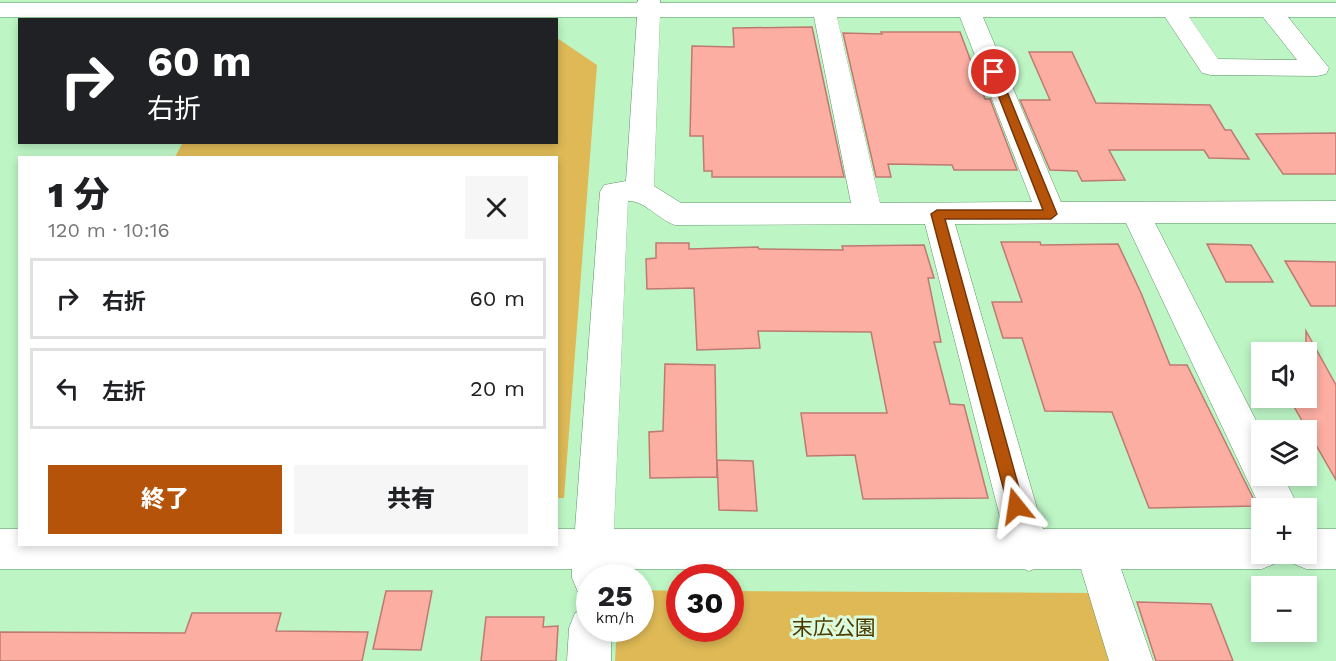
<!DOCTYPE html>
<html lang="ja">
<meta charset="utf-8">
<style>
body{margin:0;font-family:"Work Sans","Noto Sans JP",sans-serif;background:#f6f6f6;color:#202124;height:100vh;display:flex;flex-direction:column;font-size:22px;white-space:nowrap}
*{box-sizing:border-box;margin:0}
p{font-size:20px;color:#757577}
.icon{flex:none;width:33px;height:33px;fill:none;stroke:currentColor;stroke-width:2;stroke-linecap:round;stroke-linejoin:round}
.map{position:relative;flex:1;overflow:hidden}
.side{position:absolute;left:18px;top:156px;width:540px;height:390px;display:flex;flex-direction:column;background:#fff;border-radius:0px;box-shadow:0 3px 9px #0003}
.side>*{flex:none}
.top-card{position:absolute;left:18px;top:18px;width:540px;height:126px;border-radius:0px;box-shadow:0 3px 9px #0003;background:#202124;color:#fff;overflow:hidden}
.controls{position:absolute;left:1251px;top:342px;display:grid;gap:12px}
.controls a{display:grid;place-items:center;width:66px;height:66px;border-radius:0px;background:#fff;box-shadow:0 3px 9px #0003;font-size:30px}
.speed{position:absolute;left:576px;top:564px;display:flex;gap:12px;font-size:30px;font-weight:700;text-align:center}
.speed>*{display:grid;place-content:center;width:78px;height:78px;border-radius:50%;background:#fff;box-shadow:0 3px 9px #0003;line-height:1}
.speed small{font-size:15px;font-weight:400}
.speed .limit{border:9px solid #d22;background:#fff;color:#111}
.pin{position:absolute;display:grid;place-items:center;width:51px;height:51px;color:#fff;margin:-26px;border:3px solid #fff;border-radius:50%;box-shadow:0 2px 6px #0007}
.me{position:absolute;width:66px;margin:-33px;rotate:345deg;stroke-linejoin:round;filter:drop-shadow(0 0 4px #0008)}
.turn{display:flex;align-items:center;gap:21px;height:126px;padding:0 30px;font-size:27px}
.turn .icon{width:78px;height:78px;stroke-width:2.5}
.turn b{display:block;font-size:42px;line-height:51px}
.round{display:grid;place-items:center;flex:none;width:63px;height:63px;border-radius:0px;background:#f6f6f6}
.headline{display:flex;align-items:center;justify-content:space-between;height:102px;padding:0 30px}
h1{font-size:36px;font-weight:800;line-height:45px}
.primary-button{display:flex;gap:12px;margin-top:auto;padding:12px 30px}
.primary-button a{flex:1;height:69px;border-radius:0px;background:#b45309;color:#fff;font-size:24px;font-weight:800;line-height:69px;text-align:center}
.primary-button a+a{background:#f6f6f6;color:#202124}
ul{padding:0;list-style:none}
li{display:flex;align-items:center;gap:18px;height:81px;margin:0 12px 9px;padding:0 18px;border:3px solid #e0e0e0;border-radius:0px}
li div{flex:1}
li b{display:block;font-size:22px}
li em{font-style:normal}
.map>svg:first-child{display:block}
.green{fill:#deb956}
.building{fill:#fcaea3;stroke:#be7a71;stroke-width:1.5}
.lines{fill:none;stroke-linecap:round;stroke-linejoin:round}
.minor-casing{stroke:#5f9367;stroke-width:1}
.minor{fill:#fff;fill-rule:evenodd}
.route{fill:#b45309;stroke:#753606;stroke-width:1.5}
.labels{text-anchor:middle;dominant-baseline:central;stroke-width:6;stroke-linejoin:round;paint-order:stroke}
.near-park-label{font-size:21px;fill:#4d3a00;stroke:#dbfcdf}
</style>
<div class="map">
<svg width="1336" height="661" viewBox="0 0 1336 661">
<rect width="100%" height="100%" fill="#bdf5c5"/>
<path class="green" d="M 557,38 L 597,65 L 564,498 L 556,498 L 556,158 L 175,157 L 183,142 L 556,142 Z
M 641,590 L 679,591 L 680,628 L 730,628 L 731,591 L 1091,593 L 1113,661 L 615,661 L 617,629 L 640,628 Z"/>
<path class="building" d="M 812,27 L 844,177 L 712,177 L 712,171 L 704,171 L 703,136 L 690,136 L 692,46 L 734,47 L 733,28 Z
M 881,32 L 960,32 L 985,99 L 990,99 L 1017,170 L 954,170 L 952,165 L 888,164 L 891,177 L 876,177 L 843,33 L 882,34 Z
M 1029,52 L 1072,52 L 1096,103 L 1210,105 L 1225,130 L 1231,130 L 1249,159 L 1209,158 L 1204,150 L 1109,150 L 1125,180 L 1082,181 L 1077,171 L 1050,170 L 1020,100 L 1050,100 Z
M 1336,133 L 1336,174 L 1283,174 L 1256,134 Z
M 1001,242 L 1040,242 L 1041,245 L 1118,244 L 1141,293 L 1170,365 L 1187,365 L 1257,506 L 1149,508 L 1112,412 L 1045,411 L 1022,338 L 1003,338 L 992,302 L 1022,302 Z
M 656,243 L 689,243 L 689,249 L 758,247 L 759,249 L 843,250 L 842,246 L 924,245 L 934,278 L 928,278 L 941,342 L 934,342 L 950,404 L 964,405 L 988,498 L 863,499 L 855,455 L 807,456 L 801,413 L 887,413 L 871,332 L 758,331 L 760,348 L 697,350 L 694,288 L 647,289 L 646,259 L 656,258 Z
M 1207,244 L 1251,245 L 1273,282 L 1226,282 Z
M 1285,261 L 1336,262 L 1336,306 L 1311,306 Z
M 1306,331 L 1336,385 L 1336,480 L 1289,398 L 1306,398 Z
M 665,364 L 715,365 L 717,477 L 650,478 L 649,432 L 663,431 Z
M 717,460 L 753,461 L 757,511 L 719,510 Z
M 386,591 L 432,591 L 421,650 L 373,649 Z
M 1137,602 L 1211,604 L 1233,661 L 1156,661 Z
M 192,613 L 281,613 L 276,631 L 368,632 L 362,661 L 0,661 L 0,632 L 185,633 Z
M 486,617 L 544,617 L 543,627 L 558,626 L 556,661 L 481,661 Z"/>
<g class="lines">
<defs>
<path id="minor" d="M 638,0 L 660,0 L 660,3 L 1336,3 L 1336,17 L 1288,17 L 1329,68 L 1326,74 L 1317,76 L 1211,75 L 1202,73 L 1165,17 L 983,17 L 1061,202 L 1336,201 L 1336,223 L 1155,223 L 1262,432 L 1262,476 L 1283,476 L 1299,508 L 1262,508 L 1262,511 L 1126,223 L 955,224 L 1043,529 L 1262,529 L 1262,554 L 1280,554 L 1276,563 L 1262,569 L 1121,569 L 1153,661 L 1109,661 L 1081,569 L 1034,569 L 1029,571 L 1024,569 L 613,569 L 612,578 L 590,578 L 590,597 L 578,592 L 572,578 L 572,569 L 0,569 L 0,529 L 20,529 L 20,544 L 556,544 L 556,529 L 575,529 L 600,192 L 604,185 L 626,181 L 637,17 L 0,17 L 0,3 L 637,3 ZM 660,17 L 814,17 L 851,203 L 681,203 L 654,186 ZM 837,17 L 960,17 L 1032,202 L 880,203 ZM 1189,17 L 1263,17 L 1297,60 L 1218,59 ZM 628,201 C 644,200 659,220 675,225 L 925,224 L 1003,529 L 614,529 Z
M 1306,529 L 1336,529 L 1336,569 L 1306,569 L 1292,563 L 1288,554 L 1306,554 Z
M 590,607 L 590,628 L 611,628 L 611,661 L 567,661 L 569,628 L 575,613 Z"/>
</defs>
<use href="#minor" class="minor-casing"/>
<use href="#minor" class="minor"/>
</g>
<path class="route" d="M 994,68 L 999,72 L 1057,214 L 1051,219 L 945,219 L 1024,506 L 1022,511 L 1016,514 L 1011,511 L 1008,506 L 931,214 L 937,210 L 1043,210 L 989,72 Z"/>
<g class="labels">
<g class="near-park-label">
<text x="834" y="627">末広公園</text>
</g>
</g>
</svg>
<div class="controls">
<a><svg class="icon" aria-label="sound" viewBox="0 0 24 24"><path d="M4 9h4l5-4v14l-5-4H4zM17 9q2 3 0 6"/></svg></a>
<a><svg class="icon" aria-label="layers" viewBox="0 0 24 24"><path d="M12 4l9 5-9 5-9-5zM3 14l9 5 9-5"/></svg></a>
<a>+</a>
<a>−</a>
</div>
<div class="speed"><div>25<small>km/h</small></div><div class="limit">30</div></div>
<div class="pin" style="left:994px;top:72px;background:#d93025"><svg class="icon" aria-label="arrive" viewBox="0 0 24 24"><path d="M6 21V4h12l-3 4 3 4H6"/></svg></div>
<svg class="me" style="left:1016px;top:506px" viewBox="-20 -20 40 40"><path d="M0-17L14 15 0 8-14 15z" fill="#b45309" stroke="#fff" stroke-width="4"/></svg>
<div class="top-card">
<div class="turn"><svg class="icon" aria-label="right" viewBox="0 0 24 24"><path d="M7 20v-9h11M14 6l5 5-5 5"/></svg><div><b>60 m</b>右折</div></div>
</div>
<section class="side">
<div class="headline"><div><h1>1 分</h1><p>120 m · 10:16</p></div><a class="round"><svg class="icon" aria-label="close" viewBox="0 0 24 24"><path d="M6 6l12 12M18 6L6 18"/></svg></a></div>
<ul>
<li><svg class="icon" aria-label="right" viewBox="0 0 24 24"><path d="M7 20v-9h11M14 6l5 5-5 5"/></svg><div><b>右折</b></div><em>60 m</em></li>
<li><svg class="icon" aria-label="left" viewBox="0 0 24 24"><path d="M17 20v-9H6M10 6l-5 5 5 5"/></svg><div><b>左折</b></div><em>20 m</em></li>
</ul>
<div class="primary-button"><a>終了</a><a>共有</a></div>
</section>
</div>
